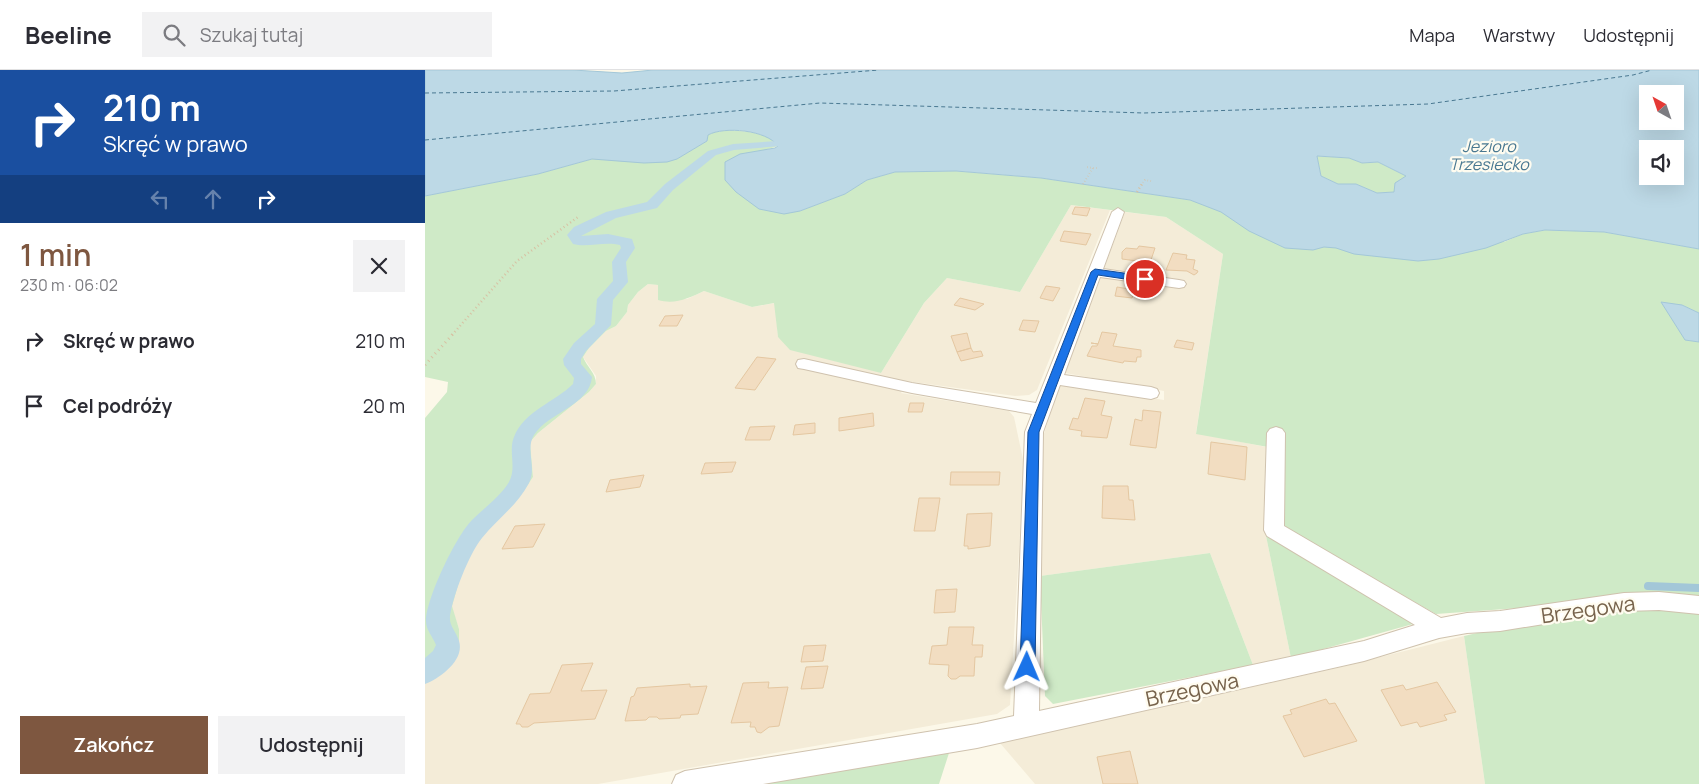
<!DOCTYPE html>
<html lang="pl">
<meta charset="utf-8">
<style>
body{margin:0;font-family:Manrope,sans-serif;background:#f2f2f3;color:#2b2b33;height:100vh;display:flex;flex-direction:column;font-size:19px;white-space:nowrap}
*{box-sizing:border-box;margin:0}
p{font-size:16px;color:#7c7c81}
.icon{flex:none;width:28px;height:28px;fill:none;stroke:currentColor;stroke-width:2;stroke-linecap:round;stroke-linejoin:round}
.map{position:relative;flex:1;overflow:hidden}
.drawer{display:flex;flex-direction:column;background:#fff;width:425px}
.drawer>*{flex:none}
.hud{background:#1a4fa0;color:#fff;overflow:hidden}
.needle{width:32px;rotate:320deg}
.tools{position:absolute;left:1214px;top:15px;display:grid;gap:10px}
.tools a{display:grid;place-items:center;width:45px;height:45px;border-radius:0px;background:#fff;box-shadow:0 5px 20px #0002;font-size:25px}
.pin{position:absolute;display:grid;place-items:center;width:42px;height:42px;color:#fff;margin:-21px;border:2px solid #fff;border-radius:50%;box-shadow:0 1px 5px #0007}
.me{position:absolute;width:55px;margin:-28px;rotate:1deg;stroke-linejoin:round;filter:drop-shadow(0 0 4px #0008)}
.turn{display:flex;align-items:center;gap:18px;height:105px;padding:0 20px;font-size:22px}
.turn .icon{width:65px;height:65px;stroke-width:2.5}
.turn b{display:block;font-size:35px;line-height:42px}
.lanes{display:flex;align-items:center;height:48px;padding:0 20px;background:#0003;justify-content:center;gap:25px;direction:ltr}
.lanes .off{opacity:.35}
.round{display:grid;place-items:center;flex:none;width:52px;height:52px;border-radius:0px;background:#f2f2f3}
.headline{display:flex;align-items:center;justify-content:space-between;height:85px;padding:0 20px}
h1{font-size:30px;font-weight:600;line-height:38px;color:#7e5740}
.button{display:flex;gap:10px;margin-top:auto;padding:10px 20px}
.button a{flex:1;height:58px;border-radius:0px;background:#7e5740;color:#fff;font-size:20px;font-weight:600;line-height:58px;text-align:center}
.button a+a{background:#f2f2f3;color:#2b2b33}
ul{padding:0;list-style:none}
li{display:flex;align-items:center;gap:15px;height:65px;padding:0 20px}
li div{flex:1}
li b{display:block;font-size:19px}
li em{font-style:normal}
header{display:flex;align-items:center;gap:30px;box-sizing:border-box;height:70px;padding:0 25px;background:#fff;border-bottom:1px solid #e1e1e2}
header strong{font-size:24px}
nav{display:flex;gap:28px;margin-inline-start:auto;font-size:18px}
.search{width:350px;height:45px;background:#f2f2f3;display:flex;align-items:center;gap:12px;box-sizing:border-box;padding:0 18px;border-radius:0px;color:#7c7c81;font-size:19px}
main{display:flex;flex:1;min-height:0}
.map>svg:first-child{display:block}
.residential{fill:#f4ecd8}
.green{fill:#cfeac7}
.water{fill:#bdd9e6;stroke:#a3c7d8;fill-rule:evenodd}
.lines{fill:none;stroke-linecap:round;stroke-linejoin:round}
.stream{stroke:#a3c7d8;stroke-width:8}
.canal{fill:#bdd9e6;fill-rule:evenodd}
.ferry{stroke:#497891;stroke-width:1;stroke-dasharray:4 3;stroke-linecap:butt}
.building{fill:#f2ddc1;stroke:#e4c7a1}
.minor-casing{stroke:#cfc2ae;stroke-width:2}
.path-far2{stroke:#d7c1a3;stroke-width:2;stroke-dasharray:0.5 2.5;stroke-linecap:butt}
.path-far1{stroke:#d7c1a3;stroke-width:2.5;stroke-dasharray:1 3;stroke-linecap:butt}
.path{stroke:#d7c1a3;stroke-width:3;stroke-dasharray:1 4;stroke-linecap:butt}
.minor{fill:#fff;fill-rule:evenodd}
.route{fill:#1a73e8;stroke:#114b97}
.labels{text-anchor:middle;dominant-baseline:central;stroke-width:4.5;stroke-linejoin:round;paint-order:stroke}
.far-water-label{font-size:16px;font-style:italic;fill:#497891;stroke:#fffcf0}
.near-street-label{font-size:21px;fill:#77634c;stroke:#fffcf0}
</style>
<header>
<strong>Beeline</strong>
<div class="search"><svg class="icon" aria-label="search" viewBox="0 0 24 24"><circle cx="10" cy="10" r="6"/><path d="M15 15l6 6"/></svg>Szukaj tutaj</div>
<nav><a>Mapa</a><a>Warstwy</a><a>Udostępnij</a></nav>
</header>
<main>
<section class="drawer">
<div class="hud">
<div class="turn"><svg class="icon" aria-label="right" viewBox="0 0 24 24"><path d="M7 20v-9h11M14 6l5 5-5 5"/></svg><div><b>210 m</b>Skręć w prawo</div></div>
<div class="lanes"><svg class="icon off" aria-label="left" viewBox="0 0 24 24"><path d="M17 20v-9H6M10 6l-5 5 5 5"/></svg><svg class="icon off" aria-label="ahead" viewBox="0 0 24 24"><path d="M12 20V5M6 11l6-6 6 6"/></svg><svg class="icon" aria-label="right" viewBox="0 0 24 24"><path d="M7 20v-9h11M14 6l5 5-5 5"/></svg></div>
</div>
<div class="headline"><div><h1>1 min</h1><p>230 m · 06:02</p></div><a class="round"><svg class="icon" aria-label="close" viewBox="0 0 24 24"><path d="M6 6l12 12M18 6L6 18"/></svg></a></div>
<ul>
<li><svg class="icon" aria-label="right" viewBox="0 0 24 24"><path d="M7 20v-9h11M14 6l5 5-5 5"/></svg><div><b>Skręć w prawo</b></div><em>210 m</em></li>
<li><svg class="icon" aria-label="arrive" viewBox="0 0 24 24"><path d="M6 21V4h12l-3 4 3 4H6"/></svg><div><b>Cel podróży</b></div><em>20 m</em></li>
</ul>
<div class="button"><a>Zakończ</a><a>Udostępnij</a></div>
</section>
<div class="map">
<svg width="1274" height="714" viewBox="0 0 1274 714">
<rect width="100%" height="100%" fill="#fcf8e9"/>
<path class="residential" d="M 646,135 L 685,140 L 612,320 L 604,325 L 590,326 L 481,311 L 476,323 L 584,341 L 589,347 L 599,394 L 585,635 L 572,644 L 173,714 L 0,714 L 0,612 L 11,606 L 26,590 L 34,575 L 34,559 L 26,536 L 35,508 L 49,474 L 66,451 L 98,422 L 108,407 L 105,372 L 113,363 L 164,322 L 171,314 L 171,306 L 158,287 L 164,278 L 181,261 L 191,256 L 202,242 L 203,235 L 213,222 L 223,214 L 233,215 L 234,221 L 262,229 L 279,221 L 327,237 L 350,233 L 353,267 L 456,303 L 499,233 L 522,208 L 595,222 Z
M 700,142 L 741,147 L 798,184 L 771,363 L 841,377 L 840,461 L 866,588 L 828,595 L 785,483 L 615,506 L 617,370 L 635,313 L 739,330 L 739,321 L 640,303 Z
M 1039,566 L 1060,714 L 610,714 L 575,673 L 912,598 Z"/>
<path class="green" d="M 306,60 C 322,62 343,62 353,76 L 340,80 L 375,141 L 420,124 L 442,110 L 470,102 L 531,101 L 616,108 L 765,130 L 783,136 L 1079,172 L 1098,164 L 1120,160 L 1150,161 L 1179,162 L 1274,179 L 1274,243 L 1257,235 L 1260,269 L 1274,272 L 1274,528 L 1134,535 L 1011,544 L 858,458 L 859,380 L 771,364 L 798,184 L 741,147 L 646,135 L 595,222 L 522,208 L 499,233 L 456,303 L 365,280 L 353,267 L 349,233 L 327,237 L 279,221 C 264,228 250,235 233,230 L 233,215 L 223,214 L 213,222 L 203,235 L 202,242 L 191,256 L 181,261 L 164,278 L 158,287 C 162,297 171,303 171,314 L 164,322 L 113,363 L 105,372 L 108,407 L 98,422 L 66,451 L 49,474 L 35,508 L 27,536 L 34,559 L 34,575 L 26,590 L 11,606 L 0,612 L 0,348 L 22,322 L 23,312 L 0,307 L 0,126 L 113,104 L 167,89 L 252,89 L 282,71 L 283,65 L 289,62 Z
M 892,86 L 924,88 L 937,93 L 953,92 L 981,106 L 969,122 L 952,123 L 931,114 L 913,114 L 896,106 Z
M 840,461 L 988,554 L 866,588 Z
M 785,483 L 828,595 L 628,634 L 620,626 L 615,506 Z
M 1219,537 L 1274,541 L 1274,714 L 1060,714 L 1039,566 L 1074,558 Z
M 524,683 L 514,714 L 335,714 Z"/>
<path class="water" d="M 0,0 L 148,0 L 197,3 L 228,0 L 1274,0 L 1274,179 L 1179,162 L 1120,160 L 1098,164 L 1061,178 L 1014,189 L 993,191 L 929,184 L 911,178 L 899,177 L 888,180 L 860,178 L 824,161 L 796,142 L 765,130 L 616,108 L 531,101 L 470,102 L 442,110 L 420,124 L 375,141 L 359,144 L 334,139 L 311,122 L 300,110 L 300,92 L 315,84 L 350,78 L 353,76 C 342,60 299,56 283,65 L 282,71 L 252,89 L 242,92 L 219,93 L 167,89 L 113,104 L 0,126 ZM 1222,24 L 1250,24 L 1250,51 L 1222,51 ZM 1222,79 L 1250,79 L 1250,106 L 1222,106 ZM 892,86 L 924,88 L 937,93 L 953,92 L 981,106 L 970,113 L 969,122 L 952,123 L 931,114 L 913,114 L 896,106 Z
M 1236,232 L 1257,235 L 1274,243 L 1274,272 L 1260,270 Z"/>
<g class="lines">
<path class="stream" d="M 1223,516 L 1274,518"/>
<path class="canal" d="M 352,71 L 358,74 L 356,76 L 309,80 L 291,85 L 248,120 L 232,138 L 191,148 L 156,166 L 183,164 L 207,169 L 210,178 L 201,192 L 203,212 L 188,230 L 186,255 L 161,281 L 156,289 L 156,294 L 167,307 C 164,336 124,342 109,365 C 100,379 112,398 104,413 C 92,436 72,449 57,468 C 44,484 28,525 25,546 C 24,556 31,561 34,571 C 40,590 15,608 0,614 L 0,588 L 8,581 L 11,575 C 8,567 1,560 1,551 C 1,529 31,466 47,450 C 59,438 75,427 84,412 C 92,398 83,381 89,367 C 99,341 130,332 148,314 L 149,308 L 139,295 L 138,289 L 149,273 L 170,254 L 172,229 L 188,211 L 187,192 L 196,178 L 195,175 C 179,171 163,178 148,174 L 142,165 L 149,157 L 181,142 L 222,132 L 240,114 L 283,81 L 308,74 Z"/>
<path class="ferry" d="M 0,23 L 189,21 L 454,0
M 0,70 L 395,33 L 719,43 L 1003,34 L 1208,5 L 1227,0"/>
</g>
<path class="building" d="M 650,137 L 665,138 L 662,146 L 647,144 Z
M 639,161 L 666,164 L 661,175 L 635,171 Z
M 714,176 L 730,178 L 723,199 L 710,197 L 712,191 L 697,189 L 697,182 L 701,178 L 712,179 Z
M 748,183 L 762,185 L 761,189 L 770,190 L 768,199 L 773,201 L 772,203 L 769,205 L 762,201 L 741,200 Z
M 621,216 L 635,218 L 628,231 L 615,228 Z
M 692,217 L 710,220 L 707,228 L 690,226 Z
M 535,228 L 559,234 L 550,240 L 529,235 Z
M 258,245 L 252,256 L 234,256 L 240,246 Z
M 598,250 L 614,251 L 610,262 L 594,260 Z
M 677,262 L 692,264 L 688,276 L 716,280 L 716,287 L 712,287 L 711,292 L 699,291 L 698,293 L 662,286 L 667,276 L 672,276 L 673,274 L 666,273 L 673,274 Z
M 542,263 L 546,278 L 532,282 L 526,266 Z
M 752,270 L 769,273 L 767,280 L 749,277 Z
M 546,278 L 548,282 L 556,281 L 558,286 L 536,291 L 532,282 Z
M 332,287 L 351,289 L 330,320 L 310,318 Z
M 660,328 L 680,331 L 676,345 L 687,347 L 682,368 L 656,366 L 657,361 L 644,359 L 648,348 L 653,349 Z
M 485,333 L 499,333 L 497,342 L 483,342 Z
M 718,340 L 736,342 L 731,378 L 705,375 L 710,349 L 717,351 Z
M 448,343 L 449,356 L 414,361 L 414,348 Z
M 390,353 L 390,363 L 368,365 L 370,355 Z
M 350,356 L 345,370 L 320,370 L 325,357 Z
M 786,372 L 822,377 L 820,410 L 783,404 Z
M 311,392 L 307,402 L 276,404 L 280,393 Z
M 526,402 L 575,402 L 574,415 L 525,415 Z
M 219,405 L 215,417 L 181,422 L 185,410 Z
M 678,416 L 703,416 L 704,430 L 708,430 L 710,450 L 677,448 Z
M 494,428 L 515,428 L 510,461 L 489,461 Z
M 567,443 L 565,476 L 543,479 L 543,476 L 539,476 L 542,444 Z
M 120,454 L 108,477 L 77,479 L 90,456 Z
M 532,519 L 530,542 L 509,543 L 511,520 Z
M 524,557 L 549,557 L 547,575 L 558,575 L 557,587 L 550,587 L 549,606 L 535,606 L 531,609 L 526,609 L 523,606 L 524,595 L 504,594 L 507,576 L 522,575 Z
M 401,575 L 398,591 L 376,592 L 379,576 Z
M 168,593 L 156,621 L 182,620 L 170,649 L 109,653 L 103,657 L 97,657 L 95,654 L 91,654 L 105,624 L 125,623 L 137,595 Z
M 403,596 L 398,618 L 376,619 L 381,597 Z
M 344,612 L 343,618 L 363,617 L 354,656 L 344,657 L 336,663 L 332,662 L 330,657 L 325,657 L 326,652 L 306,653 L 318,613 Z
M 1012,612 L 1031,642 L 1019,645 L 1022,650 L 995,657 L 992,652 L 976,656 L 956,620 L 978,615 L 981,620 Z
M 265,614 L 265,617 L 282,616 L 273,644 L 256,645 L 255,648 L 234,649 L 232,647 L 224,647 L 221,650 L 200,651 L 206,627 L 209,626 L 212,618 Z
M 901,629 L 904,634 L 910,633 L 932,671 L 879,687 L 858,646 L 867,644 L 865,640 Z
M 705,681 L 713,714 L 678,714 L 672,687 Z"/>
<g class="lines">
<defs>
<path id="minor" d="M 693,138 L 699,142 L 678,199 L 754,210 L 759,211 L 761,214 L 759,217 L 754,218 L 675,207 L 639,305 L 726,317 L 732,319 L 734,323 L 732,327 L 726,329 L 635,315 L 618,362 L 614,641 L 939,571 L 990,555 L 842,466 L 839,460 L 842,363 L 845,359 L 851,357 L 857,359 L 860,363 L 859,456 L 1016,548 L 1042,543 L 1075,541 L 1199,523 L 1234,522 L 1274,526 L 1274,544 L 1234,540 L 1199,541 L 1075,561 L 1042,563 L 1014,568 L 939,591 L 552,678 L 338,714 L 247,714 L 251,705 L 260,701 L 552,654 L 589,646 L 600,362 L 607,344 L 487,323 L 379,299 L 373,298 L 371,294 L 373,290 L 379,289 L 487,313 L 611,333 L 687,142 Z"/>
</defs>
<use href="#minor" class="minor-casing"/>
<path class="path-far2" d="M 668,98 L 673,98
M 658,114 L 668,98 L 662,97
M 716,115 L 720,110 L 726,111"/>
<path class="path-far1" d="M 712,122 L 717,114
M 27,265 L 92,191 L 153,147"/>
<path class="path" d="M 0,295 L 28,264"/>
<use href="#minor" class="minor"/>
</g>
<path class="route" d="M 670,199 L 720,206 L 725,209 L 720,212 L 673,205 L 614,362 L 610,597 L 608,602 L 602,604 L 597,602 L 595,597 L 603,362 L 666,202 Z"/>
<g class="labels">
<g class="far-water-label">
<text x="1064" y="76">Jezioro<tspan x="1064" dy="18">Trzesiecko</tspan></text>
</g>
<g class="near-street-label">
<text transform="translate(1163 539) rotate(-8)">Brzegowa</text>
<text transform="translate(767 619) rotate(-12)">Brzegowa</text>
</g>
</g>
</svg>
<div class="tools">
<a><svg class="needle" viewBox="-14 -14 28 28"><path d="M0-13l5 13h-10z" fill="#e53935"/><path d="M0 13l5-13h-10z" fill="#7c7c81"/></svg></a>
<a><svg class="icon" aria-label="sound" viewBox="0 0 24 24"><path d="M4 9h4l5-4v14l-5-4H4zM17 9q2 3 0 6"/></svg></a>
</div>
<div class="pin" style="left:720px;top:209px;background:#d93025"><svg class="icon" aria-label="arrive" viewBox="0 0 24 24"><path d="M6 21V4h12l-3 4 3 4H6"/></svg></div>
<svg class="me" style="left:602px;top:597px" viewBox="-20 -20 40 40"><path d="M0-17L14 15 0 8-14 15z" fill="#1a73e8" stroke="#fff" stroke-width="4"/></svg>
</div>
</main>
